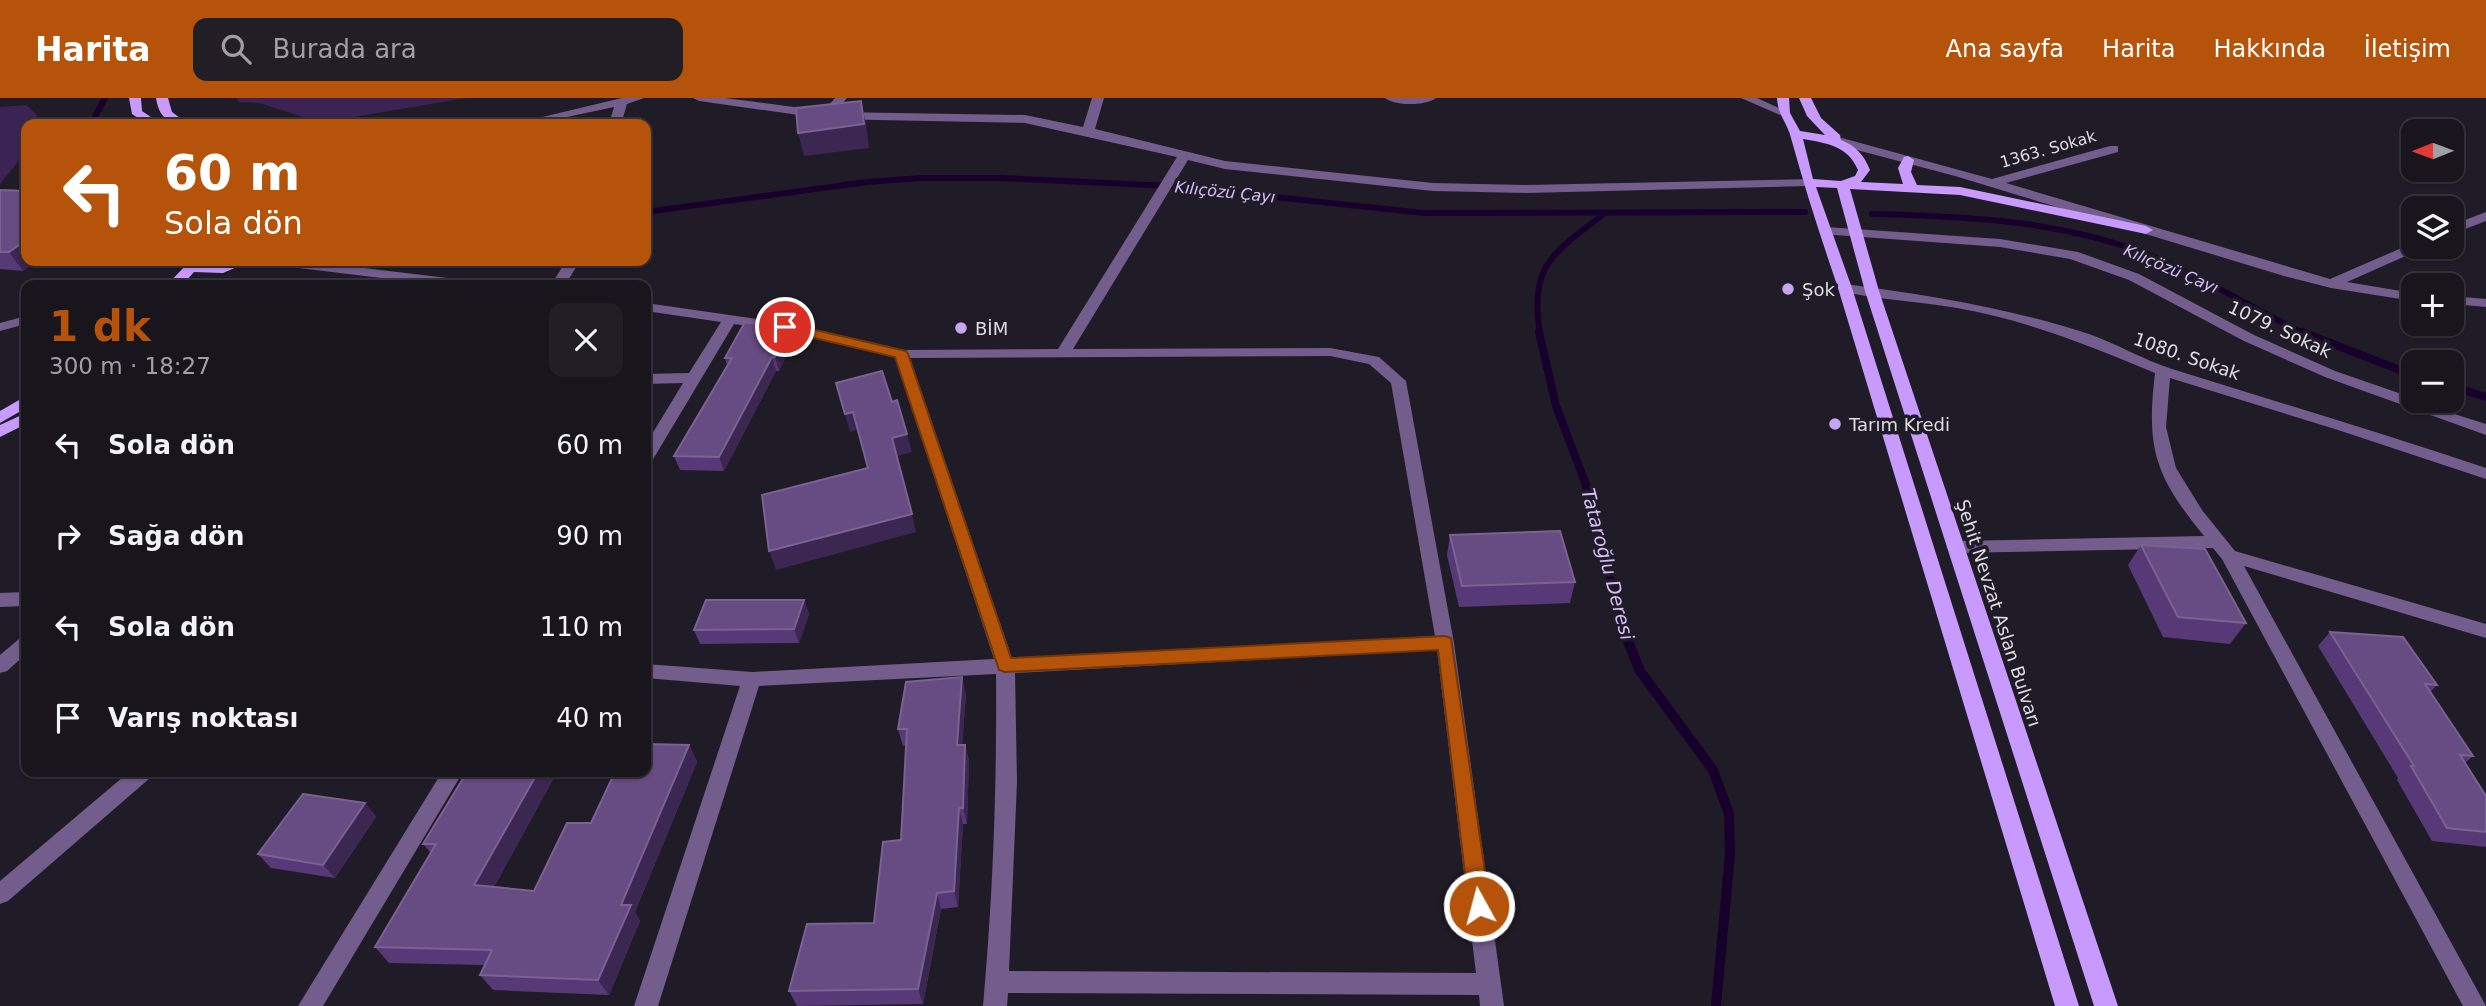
<!DOCTYPE html>
<html lang="tr">
<meta charset="utf-8">
<style>
body{margin:0;font-family:"DejaVu Sans",sans-serif;background:#211e26;color:#f1f3f6;height:100vh;display:flex;flex-direction:column;font-size:26px;white-space:nowrap}
*{box-sizing:border-box;margin:0}
p{font-size:23px;color:#9f9fa4}
.icon{flex:none;width:38px;height:38px;fill:none;stroke:currentColor;stroke-width:2;stroke-linecap:round;stroke-linejoin:round}
.map{position:relative;flex:1;overflow:hidden}
.sheet{position:absolute;left:21px;top:182px;width:630px;height:497px;display:flex;flex-direction:column;background:#18151d;border-radius:14px;box-shadow:0 2px 5px #0004,0 0 0 2px #36343b}
.sheet>*{flex:none}
.top-card{position:absolute;left:21px;top:21px;width:630px;height:147px;border-radius:14px;box-shadow:0 2px 5px #0004,0 0 0 2px #36343b;background:#b45309;color:#fff;overflow:hidden}
.needle{width:46px;rotate:269deg}
.controls{position:absolute;left:2401px;top:21px;display:grid;gap:14px}
.controls a{display:grid;place-items:center;width:63px;height:63px;border-radius:14px;background:#18151d;box-shadow:0 2px 5px #0004,0 0 0 2px #36343b;font-size:35px}
.pin{position:absolute;display:grid;place-items:center;width:60px;height:60px;color:#fff;margin:-30px;border:4px solid #fff;border-radius:50%;box-shadow:0 2px 7px #0007}
.me{position:absolute;width:77px;margin:-38px;rotate:353deg;stroke-linejoin:round;filter:drop-shadow(0 0 5px #0008)}
.turn{display:flex;align-items:center;gap:24px;height:147px;padding:0 28px;font-size:32px}
.turn .icon{width:91px;height:91px;stroke-width:2.5}
.turn b{display:block;font-size:49px;line-height:60px}
.round{display:grid;place-items:center;flex:none;width:74px;height:74px;border-radius:14px;background:#211e26}
.overview{display:flex;align-items:center;justify-content:space-between;height:119px;padding:0 28px}
h1{font-size:42px;font-weight:800;line-height:52px;color:#b45309}
ul{padding:0;list-style:none}
li{display:flex;align-items:center;gap:21px;height:91px;padding:0 28px}
li div{flex:1}
li b{display:block;font-size:26px}
li em{font-style:normal}
header{display:flex;align-items:center;gap:42px;box-sizing:border-box;height:98px;padding:0 35px;background:#b45309;color:#fff}
header strong{font-size:33px}
nav{display:flex;gap:38px;margin-inline-start:auto;font-size:24px}
.search{width:490px;height:63px;background:#211e26;display:flex;align-items:center;gap:18px;box-sizing:border-box;padding:0 24px;border-radius:14px;color:#9f9fa4;font-size:26px}
.map>svg:first-child{display:block}
.green{fill:#3c2355}
.lines{fill:none;stroke-linecap:round;stroke-linejoin:round}
.stream-far2{stroke:#18002c;stroke-width:6}
.stream-far1{stroke:#18002c;stroke-width:8}
.stream{stroke:#18002c;stroke-width:10}
.minor{fill:#725d8c;fill-rule:evenodd}
.major{fill:#c89afe;fill-rule:evenodd}
.wall{fill:#583977}
.shaded-wall{fill:#3c2652}
.building{fill:#674b83;stroke:#7a6292;stroke-width:2}
.route{fill:#b45309;stroke:#753606;stroke-width:2}
.poi-dot{fill:#c7a6ef;stroke:#201c27;stroke-width:2.5}
.labels{text-anchor:middle;dominant-baseline:central;stroke-width:7;stroke-linejoin:round;paint-order:stroke}
.far-street-label{font-size:16px;fill:#dfdce4;stroke:#201c27}
.far-water-label{font-size:16px;font-style:italic;fill:#d8bef9;stroke:#201c27}
.poi-label{font-size:18px;fill:#dfdce4;stroke:#201c27;text-anchor:start}
.street-label{font-size:18px;fill:#dfdce4;stroke:#201c27}
.water-label{font-size:19px;font-style:italic;fill:#d8bef9;stroke:#201c27}
</style>
<header>
<strong>Harita</strong>
<div class="search"><svg class="icon" aria-label="search" viewBox="0 0 24 24"><circle cx="10" cy="10" r="6"/><path d="M15 15l6 6"/></svg>Burada ara</div>
<nav><a>Ana sayfa</a><a>Harita</a><a>Hakkında</a><a>İletişim</a></nav>
</header>
<div class="map">
<svg width="2486" height="908" viewBox="0 0 2486 908">
<rect width="100%" height="100%" fill="#201c27"/>
<path class="green" d="M 236,0 L 466,0 L 336,22 L 304,19 L 259,5 L 239,4 Z
M 26,7 L 36,16 L 38,26 L 26,26 L 26,54 L 0,86 L 0,9 Z"/>
<g class="lines">
<path class="stream-far2" d="M 91,26 L 105,0
M 646,114 L 867,84 L 921,80 L 1000,80 L 1172,88 L 1423,115 L 1805,114
M 1872,116 C 1969,118 2069,123 2159,161 C 2210,183 2256,213 2306,236
M 1540,236 C 1529,165 1554,155 1605,115"/>
<path class="stream-far1" d="M 1539,234 L 1556,308 L 1585,384 L 1624,533
M 2302,234 L 2413,277
M 2452,289 L 2486,299"/>
<path class="stream" d="M 1623,531 L 1640,573 L 1713,672 L 1729,716 L 1730,756 L 1716,908"/>
<path class="minor" d="M 622,0 L 644,0 L 627,6 L 621,26 L 609,26 L 614,9 L 534,26 L 513,26 Z
M 693,0 L 725,0 L 824,13 L 835,0 L 847,0 L 836,14 L 1025,17 L 1083,29 L 1092,0 L 1104,0 L 1095,31 L 1225,63 L 1433,85 L 1526,87 L 1812,81 L 1812,87 L 1808,88 L 1526,95 L 1433,93 L 1225,71 L 1188,62 L 1073,251 L 1330,250 L 1379,259 L 1406,283 L 1454,545 L 1504,908 L 1480,908 L 1479,897 L 1008,895 L 1007,908 L 983,908 C 993,797 997,687 996,576 L 759,588 L 658,908 L 634,908 L 740,588 L 646,580 L 646,566 L 752,574 L 994,561 L 895,259 L 785,233 L 734,226 L 652,363 L 646,364 L 646,346 L 683,285 L 646,286 L 646,276 L 689,275 L 721,224 L 646,213 L 646,205 L 785,225 L 901,252 L 1058,251 L 1177,59 L 1025,25 L 827,21 L 699,3 ZM 1330,258 L 1369,266 L 1391,285 L 1435,538 L 1012,560 L 910,260 ZM 1437,552 L 1476,875 L 1009,873 L 1017,684 L 1015,575 Z
M 1385,0 L 1436,0 C 1425,8 1396,8 1385,0 Z
M 1741,0 L 1757,0 L 1790,15 L 1780,17 Z
M 1842,40 L 1992,81 L 2110,48 L 2118,48 L 2118,54 L 2006,85 L 2330,181 L 2413,145 L 2413,149 L 2421,149 L 2419,152 L 2347,184 L 2413,195 L 2413,203 L 2331,190 L 2284,178 L 1955,78 L 1838,47 L 1836,44 Z
M 2486,114 L 2486,123 L 2452,136 L 2452,127 Z
M 1826,129 L 2000,141 L 2078,154 L 2139,176 L 2254,237 L 2335,273 L 2413,300 L 2413,303 L 2486,326 L 2486,337 L 2325,279 L 2244,243 L 2129,182 L 2070,161 L 2000,149 L 1821,136 L 1821,130 Z
M 267,163 L 306,163 L 472,183 L 479,187 L 439,187 L 274,167 Z
M 566,163 L 580,163 L 565,187 L 551,187 Z
M 1845,186 C 1928,197 2009,210 2089,236 C 2117,246 2144,262 2172,271 C 2277,304 2382,335 2486,370 L 2486,381 L 2338,332 L 2170,280 L 2166,329 L 2176,370 L 2202,412 L 2235,453 L 2486,526 L 2486,540 L 2244,468 L 2486,908 L 2463,908 L 2222,461 L 2213,450 L 1955,455 L 1946,449 L 1955,443 L 2204,438 C 2155,378 2146,351 2155,275 C 2091,248 2026,222 1957,210 C 1918,203 1878,202 1840,193 L 1840,187 Z
M 2452,198 L 2486,201 L 2486,209 L 2452,206 Z
M 26,218 L 26,226 L 0,233 L 0,225 Z
M 26,494 L 26,508 L 0,509 L 0,495 Z
M 26,539 L 26,556 L 7,573 L 0,575 L 0,557 L 19,541 Z
M 129,674 L 153,674 L 150,680 L 8,803 L 0,806 L 0,783 Z
M 442,674 L 463,674 L 323,908 L 298,908 Z"/>
<path class="major" d="M 129,0 L 141,0 L 142,13 L 161,26 L 147,26 L 132,16 Z
M 156,0 L 168,0 L 172,14 L 188,26 C 169,26 159,20 156,0 Z
M 1777,0 L 1789,0 L 1790,15 L 1800,33 L 1825,37 L 1807,18 L 1799,0 L 1811,0 L 1821,20 L 1840,37 L 1841,42 C 1856,48 1864,57 1870,72 L 1861,84 L 1903,86 L 1898,70 L 1904,59 L 1908,58 L 1914,62 L 1911,74 L 1917,87 L 1960,89 L 2146,128 L 2153,132 L 2146,136 L 1960,97 L 1850,91 L 1879,193 L 2118,908 L 2094,908 L 1865,193 L 1837,90 L 1816,89 L 1852,190 L 2079,908 L 2055,908 L 1838,190 C 1821,140 1805,91 1791,40 C 1787,24 1778,18 1777,0 ZM 1803,41 C 1827,45 1848,48 1858,72 L 1855,78 L 1841,83 L 1813,81 Z
M 186,163 L 200,163 L 202,167 L 251,163 L 223,175 L 194,174 L 182,187 L 167,187 L 187,166 Z
M 26,298 L 26,310 L 0,325 L 0,313 Z
M 26,315 L 26,326 L 0,339 L 0,327 Z"/>
</g>
<path class="wall" d="M 0,92 L 26,163 L 36,163 L 23,173 L 0,171 Z
M 792,245 L 779,273 L 776,273 L 724,373 L 680,372 L 674,358 L 727,267 L 725,260 Z
M 1450,437 L 1575,484 L 1570,505 L 1459,509 L 1447,457 Z
M 2141,447 L 2246,525 L 2230,546 L 2163,539 L 2128,467 Z
M 804,502 L 809,516 L 799,545 L 700,546 L 694,532 Z
M 2330,534 L 2437,587 L 2430,594 L 2473,658 L 2465,665 L 2486,698 L 2486,749 L 2432,743 L 2397,682 L 2398,680 L 2318,548 Z
M 966,596 L 962,647 L 965,647 L 969,663 L 967,726 L 963,726 L 958,809 L 941,811 L 923,906 L 797,908 L 789,893 L 874,825 L 901,742 L 906,647 L 903,648 L 898,631 Z
M 689,647 L 697,664 L 635,814 L 640,823 L 609,897 L 493,892 L 480,877 L 485,867 L 389,865 L 375,849 L 431,755 L 423,746 L 467,674 L 557,674 L 494,789 L 534,793 L 591,725 Z
M 365,705 L 376,719 L 335,780 L 271,770 L 258,756 Z"/>
<path class="shaded-wall" d="M 861,3 L 866,26 L 869,50 L 804,58 L 798,35 Z
M 26,142 L 26,163 L 36,163 L 23,173 L 9,154 Z
M 788,231 L 792,245 L 779,273 L 775,259 Z
M 772,259 L 776,273 L 724,373 L 719,359 Z
M 853,314 L 857,332 L 850,334 L 845,316 Z
M 907,336 L 912,354 L 897,358 L 892,340 Z
M 912,416 L 916,434 L 776,472 L 769,453 Z
M 804,502 L 809,516 L 799,545 L 794,531 Z
M 962,579 L 966,596 L 961,664 L 957,647 Z
M 689,647 L 697,664 L 635,814 L 640,823 L 609,897 L 598,882 L 621,807 Z
M 965,647 L 969,663 L 967,726 L 963,710 Z
M 538,674 L 557,674 L 486,803 L 474,787 Z
M 365,705 L 376,719 L 335,780 L 323,767 Z
M 959,710 L 963,726 L 958,809 L 954,793 Z
M 937,795 L 941,811 L 923,906 L 918,891 Z"/>
<path class="building" d="M 861,3 L 864,26 L 798,35 L 796,10 Z
M 0,92 L 26,93 L 26,142 L 9,154 L 0,154 Z
M 745,224 L 788,231 L 775,259 L 772,259 L 719,359 L 674,358 L 732,260 L 725,260 Z
M 882,273 L 892,304 L 897,302 L 907,336 L 892,340 L 912,416 L 769,453 L 762,397 L 868,370 L 853,314 L 845,316 L 836,285 Z
M 1560,433 L 1575,484 L 1462,488 L 1450,437 Z
M 2141,447 L 2205,451 L 2246,525 L 2178,519 Z
M 706,502 L 804,502 L 794,531 L 694,532 Z
M 2330,534 L 2403,539 L 2437,587 L 2425,586 L 2473,658 L 2460,657 L 2486,698 L 2486,734 L 2447,730 L 2411,668 L 2414,668 Z
M 962,579 L 957,647 L 965,647 L 963,710 L 959,710 L 954,793 L 937,795 L 918,891 L 789,893 L 807,826 L 874,825 L 883,744 L 901,742 L 907,631 L 898,631 L 906,584 Z
M 646,646 L 689,647 L 621,807 L 631,807 L 598,882 L 480,877 L 492,852 L 375,849 L 436,746 L 423,746 L 467,674 L 538,674 L 474,787 L 534,793 L 567,725 L 591,725 L 615,674 L 646,674 Z
M 303,696 L 365,705 L 323,767 L 258,756 Z"/>
<path class="route" d="M 785,225 L 906,253 L 908,256 L 1011,560 L 1445,538 L 1451,540 L 1490,808 L 1487,814 L 1479,817 L 1472,814 L 1469,808 L 1438,552 L 1005,574 L 999,572 L 895,259 L 780,232 L 780,226 Z"/>
<g class="poi-dot">
<circle cx="1788" cy="191" r="7"/>
<circle cx="961" cy="230" r="7"/>
<circle cx="1835" cy="326" r="7"/>
</g>
<g class="labels">
<g class="far-street-label">
<text transform="translate(2048 51) rotate(-16)">1363. Sokak</text>
</g>
<g class="far-water-label">
<text transform="translate(1225 94) rotate(6)">Kılıçözü Çayı</text>
<text transform="translate(2171 171) rotate(23)">Kılıçözü Çayı</text>
</g>
<g class="poi-label">
<text x="1802" y="191">Şok</text>
<text x="975" y="230">BİM</text>
<text x="1849" y="326">Tarım Kredi</text>
</g>
<g class="street-label">
<text transform="translate(2280 231) rotate(25)">1079. Sokak</text>
<text transform="translate(2187 258) rotate(19)">1080. Sokak</text>
<text transform="translate(1999 515) rotate(72)">Şehit Nevzat Aslan Bulvarı</text>
</g>
<g class="water-label">
<text transform="translate(1608 466) rotate(75)">Tataroğlu Deresi</text>
</g>
</g>
</svg>
<div class="controls">
<a><svg class="needle" viewBox="-14 -14 28 28"><path d="M0-13l5 13h-10z" fill="#e53935"/><path d="M0 13l5-13h-10z" fill="#9f9fa4"/></svg></a>
<a><svg class="icon" aria-label="layers" viewBox="0 0 24 24"><path d="M12 4l9 5-9 5-9-5zM3 14l9 5 9-5"/></svg></a>
<a>+</a>
<a>−</a>
</div>
<div class="pin" style="left:785px;top:229px;background:#d93025"><svg class="icon" aria-label="arrive" viewBox="0 0 24 24"><path d="M6 21V4h12l-3 4 3 4H6"/></svg></div>
<svg class="me" style="left:1479px;top:808px" viewBox="-20 -20 40 40"><circle r="17" fill="#b45309" stroke="#fff" stroke-width="3"/><path d="M0-11L8 9 0 5-8 9z" fill="#fff"/></svg>
<div class="top-card">
<div class="turn"><svg class="icon" aria-label="left" viewBox="0 0 24 24"><path d="M17 20v-9H6M10 6l-5 5 5 5"/></svg><div><b>60 m</b>Sola dön</div></div>
</div>
<section class="sheet">
<div class="overview"><div><h1>1 dk</h1><p>300 m · 18:27</p></div><a class="round"><svg class="icon" aria-label="close" viewBox="0 0 24 24"><path d="M6 6l12 12M18 6L6 18"/></svg></a></div>
<ul>
<li><svg class="icon" aria-label="left" viewBox="0 0 24 24"><path d="M17 20v-9H6M10 6l-5 5 5 5"/></svg><div><b>Sola dön</b></div><em>60 m</em></li>
<li><svg class="icon" aria-label="right" viewBox="0 0 24 24"><path d="M7 20v-9h11M14 6l5 5-5 5"/></svg><div><b>Sağa dön</b></div><em>90 m</em></li>
<li><svg class="icon" aria-label="left" viewBox="0 0 24 24"><path d="M17 20v-9H6M10 6l-5 5 5 5"/></svg><div><b>Sola dön</b></div><em>110 m</em></li>
<li><svg class="icon" aria-label="arrive" viewBox="0 0 24 24"><path d="M6 21V4h12l-3 4 3 4H6"/></svg><div><b>Varış noktası</b></div><em>40 m</em></li>
</ul>
</section>
</div>
